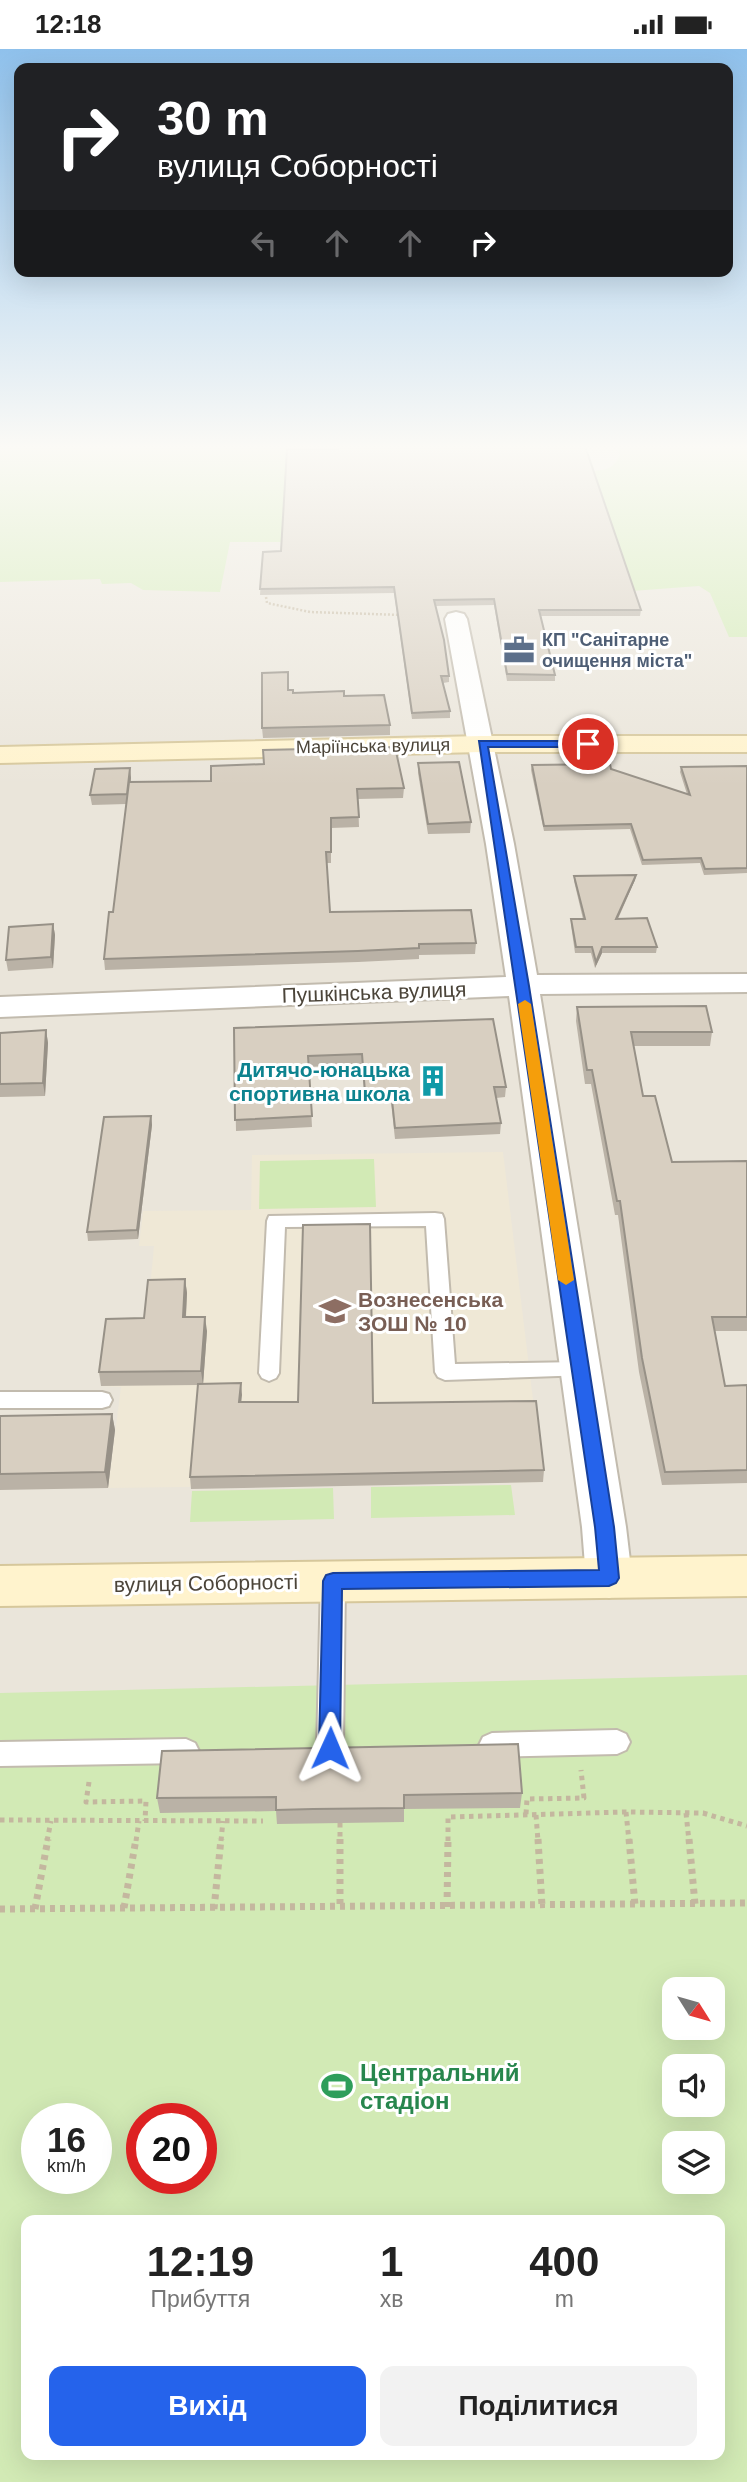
<!DOCTYPE html>
<html lang="uk">
<meta charset="utf-8">
<style>
body{margin:0;font-family:Arial,sans-serif;background:#f2f2f2;color:#222;height:100vh;display:flex;flex-direction:column;font-size:26px;white-space:nowrap}
*{box-sizing:border-box;margin:0}
p{font-size:23px;color:#767676}
.icon{flex:none;width:38px;height:38px;fill:none;stroke:currentColor;stroke-width:2;stroke-linecap:round;stroke-linejoin:round}
.map{position:relative;flex:1;overflow:hidden}
.side{position:absolute;left:21px;top:2166px;width:704px;height:245px;display:flex;flex-direction:column;background:#fff;border-radius:14px;box-shadow:0 7px 28px #0002}
.side>*{flex:none}
.hud{position:absolute;left:14px;top:14px;width:719px;height:214px;border-radius:14px;box-shadow:0 7px 28px #0002;background:#202124;color:#fff;overflow:hidden}
.needle{width:46px;rotate:127deg}
.buttons{position:absolute;left:662px;top:1928px;display:grid;gap:14px}
.buttons a{display:grid;place-items:center;width:63px;height:63px;border-radius:14px;background:#fff;box-shadow:0 7px 28px #0002;font-size:35px}
.speed{position:absolute;left:21px;top:2054px;display:flex;gap:14px;font-size:35px;font-weight:700;text-align:center}
.speed>*{display:grid;place-content:center;width:91px;height:91px;border-radius:50%;background:#fff;box-shadow:0 7px 28px #0002;line-height:1}
.speed small{font-size:18px;font-weight:400}
.speed .limit{border:10px solid #d22;background:#fff;color:#111}
.pin{position:absolute;display:grid;place-items:center;width:60px;height:60px;color:#fff;margin:-30px;border:4px solid #fff;border-radius:50%;box-shadow:0 2px 7px #0007}
.me{position:absolute;width:77px;margin:-38px;rotate:1deg;stroke-linejoin:round;filter:drop-shadow(0 0 5px #0008)}
.turn{display:flex;align-items:center;gap:24px;height:147px;padding:0 28px;font-size:32px}
.turn .icon{width:91px;height:91px;stroke-width:2.5}
.turn b{display:block;font-size:49px;line-height:60px}
.lanes{display:flex;align-items:center;height:66px;padding:0 28px;background:#0003;justify-content:center;gap:35px;direction:ltr}
.lanes .off{opacity:.35}
.eta{display:flex;justify-content:space-evenly;align-items:center;height:119px;text-align:center}
.eta b{font-size:42px;font-weight:600;line-height:49px}
.primary-button{display:flex;gap:14px;margin-top:auto;padding:14px 28px}
.primary-button a{flex:1;height:80px;border-radius:14px;background:#2563eb;color:#fff;font-size:28px;font-weight:600;line-height:80px;text-align:center}
.primary-button a+a{background:#f2f2f2;color:#222}
.status{display:flex;justify-content:space-between;align-items:center;height:49px;padding:0 35px;background:#fff;direction:ltr}
.status svg{height:19px;fill:currentColor}
.map>svg:first-child{display:block}
.residential{fill:#eae5da;fill-rule:evenodd}
.education{fill:#efe8d6}
.green{fill:#d2eab5;fill-rule:evenodd}
.lines{fill:none;stroke-linecap:round;stroke-linejoin:round}
.service-casing{stroke:#c2bbae;stroke-width:4}
.minor-casing{stroke:#c2bbae;stroke-width:4}
.secondary-casing{stroke:#d6c79b;stroke-width:4}
.path-far2{stroke:#c4b79f;stroke-width:2.5;stroke-dasharray:2 2;stroke-linecap:butt}
.path-far1{stroke:#c4b79f;stroke-width:5;stroke-dasharray:4.5 4.5;stroke-linecap:butt}
.path{stroke:#c4b79f;stroke-width:7;stroke-dasharray:5 5;stroke-linecap:butt}
.service{fill:#fff;fill-rule:evenodd}
.minor{fill:#fff;fill-rule:evenodd}
.secondary{fill:#fff3cd;fill-rule:evenodd}
.wall{fill:#bab2a6}
.shaded-wall{fill:#979187}
.building{fill:#d8cfc1;stroke:#979187;stroke-width:2}
.route{fill:#2563eb;stroke:#184099;stroke-width:2}
.slow{fill:#f59e0b}
.labels{text-anchor:middle;dominant-baseline:central;stroke-width:6;stroke-linejoin:round;paint-order:stroke}
.far-service-label{font-size:18px;font-weight:bold;fill:#4e5e75;stroke:#fff;text-anchor:start}
.far-street-label{font-size:18px;fill:#4b4439;stroke:#fff}
.street-label{font-size:21px;fill:#4b4439;stroke:#fff}
.culture-label{font-size:21px;font-weight:bold;fill:#0d838f;stroke:#fff;text-anchor:end}
.education-label{font-size:21px;font-weight:bold;fill:#785e54;stroke:#fff;text-anchor:start}
.near-leisure-label{font-size:24px;font-weight:bold;fill:#27864d;stroke:#fff;text-anchor:start}
</style>
<div class="status"><b>12:18</b><svg viewBox="0 0 49 12"><path d="M0 12V9h3v3zM5 12V6h3v6zM10 12V3h3v9zM15 12V0h3v12zM26 1h20v11H26zM47 4h2v5h-2z"/></svg></div>
<div class="map">
<svg width="747" height="2433" viewBox="0 0 747 2433">
<rect width="100%" height="100%" fill="#f6f3ec"/>
<path class="residential" d="M 0,397 L 735,397 L 747,399 L 747,2433 L 0,2433 ZM 674,1941 L 712,1941 L 712,1979 L 674,1979 ZM 674,2018 L 712,2018 L 712,2056 L 674,2056 ZM 37,2070 L 96,2070 L 96,2130 L 37,2130 ZM 142,2070 L 201,2070 L 201,2130 L 142,2130 ZM 674,2095 L 712,2095 L 712,2133 L 674,2133 ZM 26,2172 L 719,2172 L 719,2406 L 26,2406 Z"/>
<path class="education" d="M 503,1103 L 543,1433 L 108,1439 L 121,1338 L 101,1337 L 109,1284 L 146,1283 L 154,1197 L 139,1197 L 143,1162 L 251,1161 L 252,1106 Z"/>
<path class="green" d="M 0,397 L 296,397 L 287,406 L 282,493 L 230,493 L 220,543 L 143,541 L 131,534 L 102,535 L 100,530 L 0,533 Z
M 611,397 L 747,397 L 747,588 L 729,588 L 710,544 L 699,537 L 632,542 L 592,422 C 607,421 614,420 620,405 L 616,398 Z
M 374,1110 L 376,1158 L 259,1160 L 260,1112 Z
M 511,1436 L 515,1466 L 371,1469 L 371,1438 Z
M 333,1439 L 334,1470 L 190,1473 L 192,1442 Z
M 747,1626 L 747,2433 L 0,2433 L 0,1644 ZM 674,1941 L 712,1941 L 712,1979 L 674,1979 ZM 674,2018 L 712,2018 L 712,2056 L 674,2056 ZM 37,2070 L 96,2070 L 96,2130 L 37,2130 ZM 142,2070 L 201,2070 L 201,2130 L 142,2130 ZM 674,2095 L 712,2095 L 712,2133 L 674,2133 ZM 26,2172 L 719,2172 L 719,2406 L 26,2406 Z"/>
<g class="lines">
<defs>
<path id="service" d="M 435,1164 L 442,1165 L 444,1170 L 455,1315 L 580,1313 L 587,1316 L 590,1321 L 587,1326 L 445,1331 L 438,1328 L 435,1323 L 426,1177 L 285,1178 L 279,1324 L 276,1329 L 269,1332 L 262,1329 L 259,1324 L 267,1172 L 269,1167 Z
M 0,1343 L 102,1343 L 109,1345 L 112,1351 L 109,1357 L 102,1359 L 0,1359 Z
M 333,1522 L 341,1525 L 345,1532 L 343,1699 L 339,1707 L 330,1711 L 321,1707 L 317,1699 L 321,1532 L 325,1525 Z
M 617,1681 L 626,1685 L 630,1693 L 626,1701 L 617,1705 L 492,1708 L 483,1704 L 479,1696 L 483,1688 L 492,1684 Z
M 186,1690 L 195,1694 L 199,1702 L 195,1710 L 186,1714 L 0,1717 L 0,1693 Z"/>
<path id="minor" d="M 456,563 L 464,565 L 467,570 L 514,795 L 537,926 L 747,925 L 747,943 L 540,945 L 626,1478 L 632,1529 L 625,1543 L 609,1549 L 593,1543 L 586,1529 L 582,1478 L 509,947 L 0,968 L 0,948 L 506,928 L 486,795 L 445,570 L 448,565 Z"/>
<path id="secondary" d="M 482,687 L 747,687 L 747,703 L 482,703 L 0,714 L 0,698 Z
M 747,1507 L 747,1547 L 0,1557 L 0,1517 Z"/>
</defs>
<use href="#service" class="service-casing"/>
<use href="#minor" class="minor-casing"/>
<use href="#secondary" class="secondary-casing"/>
<path class="path-far2" d="M 318,397 L 322,399
M 266,548 L 267,554 L 310,563 L 403,566"/>
<path class="path-far1" d="M 89,1733 L 86,1753 L 146,1752 L 145,1772
M 626,1763 L 629,1792
M 686,1764 L 689,1792
M 526,1765 L 527,1750 L 584,1749 L 581,1721
M 536,1766 L 538,1792
M 0,1771 L 263,1772
M 340,1774 L 340,1792
M 47,1792 L 51,1772
M 136,1792 L 139,1772
M 221,1792 L 223,1772
M 448,1792 L 448,1768 L 626,1763 L 703,1764 L 747,1777"/>
<path class="path" d="M 340,1790 L 340,1859
M 538,1790 L 542,1857
M 629,1790 L 635,1856
M 689,1790 L 695,1855
M 447,1858 L 448,1790
M 124,1859 L 136,1790
M 0,1860 L 747,1854
M 35,1860 L 48,1790
M 214,1860 L 221,1790"/>
<use href="#service" class="service"/>
<use href="#minor" class="minor"/>
<use href="#secondary" class="secondary"/>
</g>
<path class="wall" d="M 263,503 L 641,561 L 640,567 L 541,567 L 555,626 L 555,632 L 507,632 L 494,556 L 436,557 L 449,627 L 449,633 L 443,634 L 450,662 L 450,669 L 412,670 L 394,544 L 260,546 Z
M 288,641 L 293,644 L 344,647 L 390,676 L 390,686 L 263,689 L 262,679 Z
M 418,714 L 471,773 L 470,784 L 428,785 L 418,724 Z
M 532,716 L 611,720 L 687,745 L 680,723 L 681,718 L 747,717 L 747,824 L 704,826 L 700,814 L 642,816 L 630,780 L 544,782 L 531,721 Z
M 130,719 L 131,733 L 404,739 L 403,749 L 358,750 L 359,778 L 331,779 L 331,814 L 326,814 L 330,863 L 476,894 L 475,905 L 419,906 L 419,910 L 358,913 L 105,921 L 104,910 L 113,863 L 126,755 L 92,756 L 90,746 Z
M 636,826 L 635,831 L 618,870 L 657,898 L 656,904 L 602,904 L 595,919 L 591,904 L 575,904 L 571,876 L 571,870 L 583,870 L 574,832 L 574,827 Z
M 53,875 L 55,886 L 53,919 L 8,922 L 6,911 Z
M 577,958 L 712,983 L 710,997 L 633,997 L 643,1047 L 672,1113 L 747,1112 L 747,1282 L 714,1282 L 725,1337 L 747,1336 L 747,1434 L 662,1436 L 639,1323 L 618,1166 L 615,1166 L 591,1035 L 585,1035 L 576,972 Z
M 493,970 L 506,1038 L 505,1048 L 496,1049 L 501,1074 L 500,1085 L 395,1090 L 391,1053 L 365,1054 L 362,1015 L 309,1018 L 312,1078 L 236,1082 L 234,979 Z
M 46,981 L 48,994 L 45,1047 L 0,1048 L 0,984 Z
M 151,1067 L 152,1076 L 138,1190 L 88,1192 L 87,1183 Z
M 185,1230 L 187,1244 L 186,1268 L 207,1282 L 203,1335 L 241,1334 L 241,1353 L 373,1354 L 544,1421 L 543,1433 L 191,1440 L 190,1428 L 198,1336 L 101,1337 L 99,1323 Z
M 112,1365 L 115,1381 L 108,1439 L 0,1441 L 0,1367 Z
M 522,1744 L 520,1759 L 404,1760 L 404,1773 L 277,1775 L 276,1762 L 160,1764 L 157,1749 Z"/>
<path class="shaded-wall" d="M 130,719 L 131,729 L 128,755 L 127,745 Z
M 636,826 L 635,831 L 615,875 L 616,870 Z
M 53,875 L 55,886 L 53,919 L 51,908 Z
M 602,898 L 602,904 L 595,919 L 596,913 Z
M 46,981 L 48,994 L 45,1047 L 43,1034 Z
M 151,1067 L 152,1076 L 138,1190 L 137,1181 Z
M 185,1230 L 187,1244 L 185,1282 L 183,1268 Z
M 205,1268 L 207,1282 L 203,1336 L 201,1322 Z
M 241,1334 L 242,1346 L 240,1365 L 239,1353 Z
M 112,1365 L 115,1381 L 108,1439 L 105,1423 Z"/>
<path class="building" d="M 339,397 L 585,397 L 641,561 L 539,561 L 555,626 L 507,625 L 494,550 L 434,551 L 444,591 L 449,627 L 441,627 L 450,662 L 412,664 L 394,538 L 260,540 L 263,503 L 281,502 L 287,400 L 338,400 Z
M 288,623 L 288,641 L 293,641 L 293,644 L 344,642 L 344,647 L 384,646 L 390,676 L 262,679 L 262,624 Z
M 395,698 L 404,739 L 357,740 L 359,768 L 331,769 L 331,803 L 326,803 L 330,863 L 471,861 L 476,894 L 419,895 L 419,899 L 358,902 L 104,910 L 109,863 L 113,863 L 129,733 L 211,732 L 211,717 L 264,715 L 263,701 Z
M 459,713 L 471,773 L 428,775 L 418,714 Z
M 610,715 L 611,720 L 690,746 L 681,718 L 747,717 L 747,819 L 705,820 L 701,809 L 643,811 L 631,775 L 544,777 L 532,716 Z
M 130,719 L 127,745 L 90,746 L 95,720 Z
M 636,826 L 616,870 L 647,869 L 657,898 L 602,898 L 596,913 L 592,898 L 576,898 L 571,870 L 585,870 L 574,827 Z
M 53,875 L 51,908 L 6,911 L 9,878 Z
M 706,957 L 712,983 L 631,983 L 643,1047 L 655,1047 L 672,1113 L 747,1112 L 747,1268 L 712,1268 L 725,1337 L 747,1336 L 747,1421 L 665,1423 L 642,1309 L 620,1152 L 617,1152 L 592,1021 L 587,1021 L 577,958 Z
M 493,970 L 506,1038 L 494,1038 L 501,1074 L 395,1079 L 391,1042 L 365,1043 L 362,1005 L 308,1007 L 312,1067 L 235,1071 L 234,979 Z
M 46,981 L 43,1034 L 0,1035 L 0,984 Z
M 151,1067 L 137,1181 L 87,1183 L 104,1068 Z
M 370,1175 L 373,1354 L 536,1352 L 544,1421 L 190,1428 L 198,1335 L 241,1334 L 239,1353 L 298,1353 L 303,1176 Z
M 185,1230 L 183,1268 L 205,1268 L 201,1322 L 99,1323 L 106,1270 L 144,1269 L 148,1231 Z
M 112,1365 L 105,1423 L 0,1425 L 0,1367 Z
M 518,1695 L 522,1744 L 404,1746 L 404,1759 L 313,1760 L 276,1761 L 276,1748 L 157,1749 L 162,1702 Z"/>
<linearGradient id="sky" x2="0" y2="1"><stop stop-color="#8fc1ec"/><stop offset="0.54" stop-color="#fbfaf6"/><stop offset="1" stop-color="#fbfaf6" stop-opacity="0"/></linearGradient>
<rect width="747" height="737" fill="url(#sky)"/>
<path class="route" d="M 479,692 L 588,692 L 594,695 L 588,698 L 488,698 L 529,937 L 614,1478 L 619,1529 L 616,1534 L 609,1537 L 342,1540 L 340,1699 L 337,1706 L 330,1709 L 323,1706 L 319,1699 L 323,1532 L 326,1526 L 333,1524 L 599,1521 L 595,1478 Z"/>
<path class="slow" d="M 525,951 L 531,955 L 574,1231 L 566,1236 L 558,1231 L 518,955 Z"/>
<defs>
<symbol id="office-bare" viewBox="-9 -9 18 18"><path d="M-6-3h4V-5.5h4V-3h4V5H-6ZM-1-4.5V-3h2v-1.5ZM-6 0V1H6V0Z" fill="#5c6f8a" stroke="#fff" stroke-width="2.5" paint-order="stroke"/></symbol>
<symbol id="building-bare" viewBox="-9 -9 18 18"><path d="M-4-6H4V6H1V3H-1V6H-4ZM-2.5-4.3h1.7v1.8h-1.7ZM.8-4.3h1.7v1.8H.8ZM-2.5-1h1.7V.8h-1.7ZM.8-1h1.7V.8H.8Z" fill="#0f9aa8" stroke="#fff" stroke-width="2.5" paint-order="stroke"/></symbol>
<symbol id="school-bare" viewBox="-9 -9 18 18"><path d="M0-5L7-2L0 1L-7-2ZM-4 1L0 2.5L4 1V4Q0 6-4 4Z" fill="#8d6e63" stroke="#fff" stroke-width="2.5" paint-order="stroke"/></symbol>
<symbol id="stadium-bare" viewBox="-9 -9 18 18"><path d="M0-5a6.5 5 0 1 0 0 10a6.5 5 0 1 0 0-10ZM-3.5-1.8h7v3.6h-7Z" fill="#2e9e5b" stroke="#fff" stroke-width="2.5" paint-order="stroke"/></symbol>
</defs>
<g fill-rule="evenodd">
<use href="#office-bare" x="497" y="579" width="44" height="44"/>
<use href="#building-bare" x="411" y="1010" width="44" height="44"/>
<use href="#school-bare" x="313" y="1240" width="44" height="44"/>
<use href="#stadium-bare" x="315" y="2015" width="44" height="44"/>
</g>
<g class="labels">
<g class="far-service-label">
<text x="542" y="591">КП "Санітарне<tspan x="542" dy="21">очищення міста"</tspan></text>
</g>
<g class="far-street-label">
<text transform="translate(373 697) rotate(-1)">Маріїнська вулиця</text>
</g>
<g class="street-label">
<text transform="translate(374 943) rotate(-2)">Пушкінська вулиця</text>
<text transform="translate(206 1534) rotate(-1)">вулиця Соборності</text>
</g>
<g class="culture-label">
<text x="410" y="1020">Дитячо-юнацька<tspan x="410" dy="24">спортивна школа</tspan></text>
</g>
<g class="education-label">
<text x="358" y="1250">Вознесенська<tspan x="358" dy="24">ЗОШ № 10</tspan></text>
</g>
<g class="near-leisure-label">
<text x="360" y="2023">Центральний<tspan x="360" dy="28">стадіон</tspan></text>
</g>
</g>
</svg>
<div class="buttons">
<a><svg class="needle" viewBox="-14 -14 28 28"><path d="M0-13l5 13h-10z" fill="#e53935"/><path d="M0 13l5-13h-10z" fill="#767676"/></svg></a>
<a><svg class="icon" aria-label="sound" viewBox="0 0 24 24"><path d="M4 9h4l5-4v14l-5-4H4zM17 9q2 3 0 6"/></svg></a>
<a><svg class="icon" aria-label="layers" viewBox="0 0 24 24"><path d="M12 4l9 5-9 5-9-5zM3 14l9 5 9-5"/></svg></a>
</div>
<div class="speed"><div>16<small>km/h</small></div><div class="limit">20</div></div>
<div class="pin" style="left:588px;top:695px;background:#d93025"><svg class="icon" aria-label="arrive" viewBox="0 0 24 24"><path d="M6 21V4h12l-3 4 3 4H6"/></svg></div>
<svg class="me" style="left:330px;top:1699px" viewBox="-20 -20 40 40"><path d="M0-17L14 15 0 8-14 15z" fill="#2563eb" stroke="#fff" stroke-width="4"/></svg>
<div class="hud">
<div class="turn"><svg class="icon" aria-label="right" viewBox="0 0 24 24"><path d="M7 20v-9h11M14 6l5 5-5 5"/></svg><div><b>30 m</b>вулиця Соборності</div></div>
<div class="lanes"><svg class="icon off" aria-label="left" viewBox="0 0 24 24"><path d="M17 20v-9H6M10 6l-5 5 5 5"/></svg><svg class="icon off" aria-label="ahead" viewBox="0 0 24 24"><path d="M12 20V5M6 11l6-6 6 6"/></svg><svg class="icon off" aria-label="ahead" viewBox="0 0 24 24"><path d="M12 20V5M6 11l6-6 6 6"/></svg><svg class="icon" aria-label="right" viewBox="0 0 24 24"><path d="M7 20v-9h11M14 6l5 5-5 5"/></svg></div>
</div>
<section class="side">
<div class="eta">
<div><b>12:19</b><p>Прибуття</p></div>
<div><b>1</b><p>хв</p></div>
<div><b>400</b><p>m</p></div>
</div>
<div class="primary-button"><a>Вихід</a><a>Поділитися</a></div>
</section>
</div>
